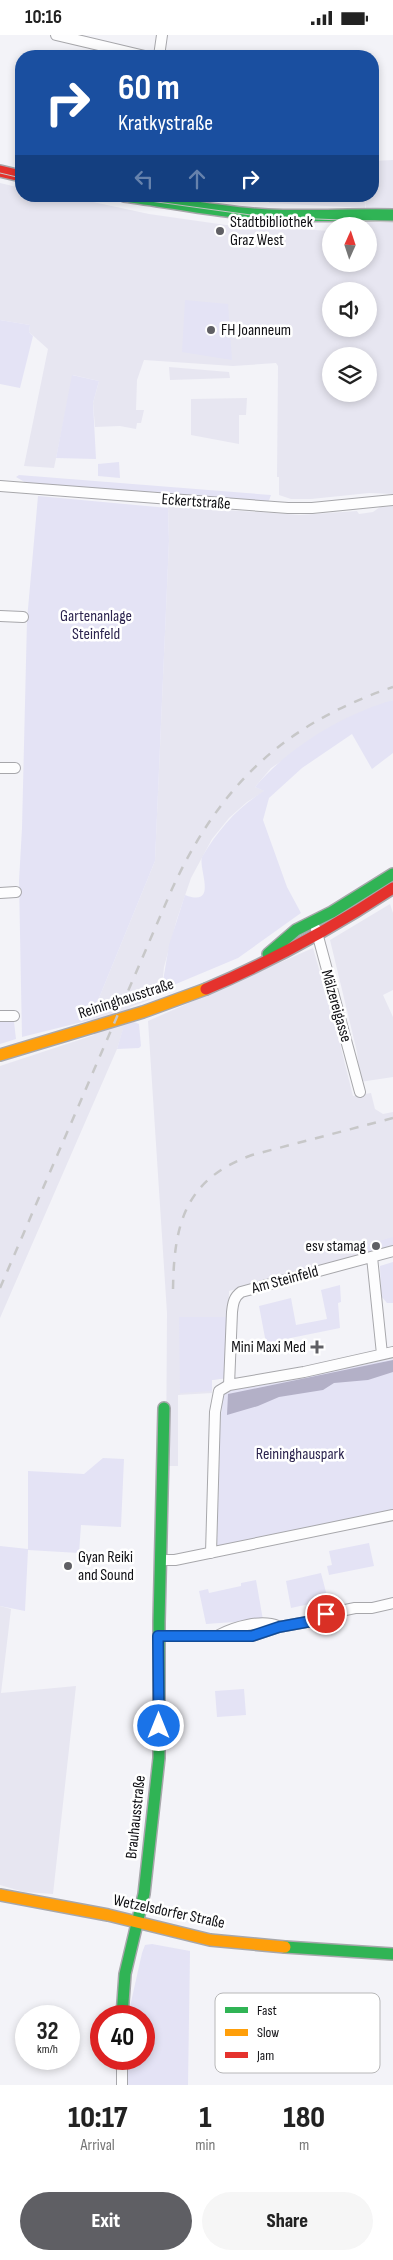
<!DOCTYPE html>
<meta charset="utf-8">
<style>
body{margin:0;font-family:"Sofia Sans Condensed",sans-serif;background:#f6f6f6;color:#222;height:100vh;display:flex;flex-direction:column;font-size:19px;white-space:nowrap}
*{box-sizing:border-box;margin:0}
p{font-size:16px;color:#767676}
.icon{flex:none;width:28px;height:28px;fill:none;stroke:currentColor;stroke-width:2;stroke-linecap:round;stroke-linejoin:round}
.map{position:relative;height:2050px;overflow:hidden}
.drawer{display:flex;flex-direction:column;background:#fff;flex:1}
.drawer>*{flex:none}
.guide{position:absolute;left:15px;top:15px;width:364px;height:152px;border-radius:20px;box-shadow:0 2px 8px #0003;background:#1a4fa0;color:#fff;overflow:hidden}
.needle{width:32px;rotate:3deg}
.controls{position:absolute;left:322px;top:182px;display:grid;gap:10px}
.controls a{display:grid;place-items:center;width:55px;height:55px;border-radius:50%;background:#fff;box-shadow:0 2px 8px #0003;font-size:25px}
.speed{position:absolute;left:15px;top:1970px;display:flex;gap:10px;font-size:25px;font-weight:700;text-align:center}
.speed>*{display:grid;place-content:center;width:65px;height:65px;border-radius:50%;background:#fff;box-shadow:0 2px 8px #0003;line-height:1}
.speed small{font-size:12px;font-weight:400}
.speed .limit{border:8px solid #d22;background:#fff;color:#111}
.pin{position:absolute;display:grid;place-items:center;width:42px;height:42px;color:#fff;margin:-21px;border:2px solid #fff;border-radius:50%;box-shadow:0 1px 5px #0007}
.me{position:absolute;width:55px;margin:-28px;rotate:0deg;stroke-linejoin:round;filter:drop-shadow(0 0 4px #0008)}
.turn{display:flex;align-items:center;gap:18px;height:105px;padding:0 20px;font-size:22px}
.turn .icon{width:65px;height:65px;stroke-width:2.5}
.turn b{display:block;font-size:35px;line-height:42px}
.lanes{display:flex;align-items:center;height:48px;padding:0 20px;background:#0003;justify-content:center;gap:25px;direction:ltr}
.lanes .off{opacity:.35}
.eta{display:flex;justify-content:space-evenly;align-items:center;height:85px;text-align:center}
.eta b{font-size:30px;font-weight:800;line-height:35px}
.cta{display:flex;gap:10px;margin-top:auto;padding:10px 20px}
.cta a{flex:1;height:58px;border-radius:30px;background:#5f5f64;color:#fff;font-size:20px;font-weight:800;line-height:58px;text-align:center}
.cta a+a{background:#f6f6f6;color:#222}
.status{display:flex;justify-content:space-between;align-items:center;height:35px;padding:0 25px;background:#fff;direction:ltr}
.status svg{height:14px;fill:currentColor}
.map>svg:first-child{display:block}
.built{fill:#e7e6f1;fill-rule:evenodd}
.green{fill:#e4e3f5}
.water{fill:#b3b0c7}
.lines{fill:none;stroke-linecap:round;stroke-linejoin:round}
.street-casing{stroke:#a7a7ab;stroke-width:12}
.fast-casing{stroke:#a7a7ab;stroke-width:14}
.slow-casing{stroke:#a7a7ab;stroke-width:14}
.jam-casing{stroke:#a7a7ab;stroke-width:14}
.street{stroke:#fdfdfe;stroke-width:10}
.fast{stroke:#30b455;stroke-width:11}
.slow{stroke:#ff9f0a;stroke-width:11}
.jam{stroke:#e5322d;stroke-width:11}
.tram{stroke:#c7c7c8;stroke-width:1}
.rail{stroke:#c7c7c8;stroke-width:2.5;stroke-dasharray:9 9;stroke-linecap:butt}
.route-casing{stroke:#114b97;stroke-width:12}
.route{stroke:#1a73e8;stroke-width:9}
.poi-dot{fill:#5f5f64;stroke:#fff;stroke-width:2}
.labels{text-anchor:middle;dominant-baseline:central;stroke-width:5;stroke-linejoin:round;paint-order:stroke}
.poi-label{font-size:16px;fill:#101014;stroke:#fff;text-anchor:start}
.street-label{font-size:16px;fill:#101014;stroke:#fff}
.park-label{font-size:16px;fill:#2d254f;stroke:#fff}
.key{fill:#fff;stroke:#b7b7b8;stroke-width:1}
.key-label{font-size:14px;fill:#101014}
</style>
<div class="status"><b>10:16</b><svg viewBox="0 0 49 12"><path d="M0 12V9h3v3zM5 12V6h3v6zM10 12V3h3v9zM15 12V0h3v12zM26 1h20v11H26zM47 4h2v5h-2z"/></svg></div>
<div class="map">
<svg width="393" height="2050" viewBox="0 0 393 2050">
<rect width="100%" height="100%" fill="#f3f3f8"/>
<path class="built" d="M 393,125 L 393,459 L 369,458 L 311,464 L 291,464 L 279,460 L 279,442 L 277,442 L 278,331 L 276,328 L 233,331 L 144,325 L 137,345 L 136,375 L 144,375 L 141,388 L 137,388 L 136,394 L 120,391 L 95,392 L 93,368 L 99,346 L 73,340 L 54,433 L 24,431 L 48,314 L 29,297 L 30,290 L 0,285 L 0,148 L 21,153 L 21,161 L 65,161 L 149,179 L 226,190 L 331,196 L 331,229 L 369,229 L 369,191 L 367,191 L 365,163 L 365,173 L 269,168 L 268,161 L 372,161 L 373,126 ZM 331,256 L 369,256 L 369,294 L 331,294 ZM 331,321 L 369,321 L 369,359 L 331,359 Z
M 169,332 L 229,337 L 230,343 L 170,345 Z
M 247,363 L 246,380 L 239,380 L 239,409 L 191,400 L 191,364 Z
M 168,471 L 300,480 L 357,476 L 359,479 L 373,477 L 380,472 L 393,471 L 393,665 L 344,685 L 271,733 L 255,752 L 265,756 L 247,767 L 229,783 L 212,804 L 191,843 L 177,884 L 164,932 L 162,952 L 164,954 L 149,965 L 130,972 L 117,1014 L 0,1283 L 0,1031 L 94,1000 L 90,985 L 155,826 L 169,506 Z
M 390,869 L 393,878 L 393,955 L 383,960 L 393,982 L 393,1042 L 360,1047 L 357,1017 L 330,905 Z
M 313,913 L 337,997 L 353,1061 L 371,1058 L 375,1074 L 383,1079 L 393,1077 L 393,1212 L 229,1256 L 227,1343 L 212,1345 L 212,1358 L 178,1360 L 178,1431 L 166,1431 L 167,1278 L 148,986 Z
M 0,1571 L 11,1574 L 1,1658 L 76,1651 L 53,1859 L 24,1857 L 0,1850 Z"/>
<path class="green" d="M 185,265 L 228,269 L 232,325 L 182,317 Z
M 0,285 L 30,290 L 29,297 L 33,301 L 20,353 L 0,349 Z
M 72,340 L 99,346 L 93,368 L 96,424 L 56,423 Z
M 119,427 L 120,443 L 98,441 L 98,429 Z
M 19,440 L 271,460 L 268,468 L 28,449 L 16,442 Z
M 38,461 L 168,473 L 169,506 L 155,826 L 90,985 L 22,1002 L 19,846 L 22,793 L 27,585 Z
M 393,665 L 393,718 L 372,734 L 352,699 L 302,733 L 269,763 L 263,785 L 287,852 L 301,878 L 238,923 L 164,954 L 162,952 L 169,910 L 185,860 C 219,873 198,834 202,822 C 219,794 237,773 264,756 L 255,752 C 289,712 342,680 393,665 Z
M 0,987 L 14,987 L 16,1004 L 0,1009 Z
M 134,987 L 139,989 L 141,1011 L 139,1013 L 117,1014 L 124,990 Z
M 393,1202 L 393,1210 L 361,1220 L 359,1212 Z
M 393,1227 L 393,1268 L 387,1268 L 381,1261 L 380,1231 Z
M 340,1250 L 341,1267 L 338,1268 L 340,1293 L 266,1308 L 259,1271 L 291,1263 L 296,1290 L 327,1284 L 321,1255 Z
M 179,1282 L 228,1282 L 227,1343 L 212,1345 L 212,1356 L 180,1358 Z
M 393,1324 L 393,1476 L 217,1512 L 220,1391 L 223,1357 Z
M 103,1423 L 124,1424 L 121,1492 L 81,1490 L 79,1518 L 28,1515 L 25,1576 L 0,1571 L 0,1511 L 28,1514 L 28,1436 L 84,1439 Z
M 369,1508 L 374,1531 L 329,1540 L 327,1531 L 332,1530 L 329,1516 Z
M 321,1538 L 328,1565 L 291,1573 L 286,1546 Z
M 256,1545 L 263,1585 L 206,1589 L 199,1556 L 208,1554 L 209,1558 L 241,1551 L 241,1548 Z
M 244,1654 L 246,1680 L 217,1682 L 215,1656 Z
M 152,1909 L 190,1916 L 188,2050 L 127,2050 L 127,2024 L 144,2024 L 144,1981 L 129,1981 L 129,1976 L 142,1918 L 145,1910 Z"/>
<path class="water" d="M 393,1325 L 393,1337 L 368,1345 L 334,1348 L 323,1355 L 279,1362 L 258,1371 L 227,1380 L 228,1359 Z"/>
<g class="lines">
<defs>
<path id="street" d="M 56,0 L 145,21
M 159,21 L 162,0
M 0,451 L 288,473 L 312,473 L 393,465
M 0,581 L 23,582
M 0,733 L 15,733
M 0,858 L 16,857
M 316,894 L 360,1057
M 0,981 L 14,981
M 372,1222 L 382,1319
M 229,1350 L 232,1277 C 233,1268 234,1262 241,1257 L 393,1216
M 211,1518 L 215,1377 L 219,1356 L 229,1350 L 304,1337 L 393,1317
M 160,1525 L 175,1525 L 393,1480
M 219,1600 C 234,1592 261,1584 278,1591
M 159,1601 L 252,1601 L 279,1592 L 312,1586 L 326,1579 L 355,1573 L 372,1573 L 393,1568
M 122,2050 L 122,2024"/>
<path id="fast" d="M 124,161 C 171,167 220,178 268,180 C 310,182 351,179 393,180
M 268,919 L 296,895 L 332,877 L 393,839
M 285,1912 L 393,1919
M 122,1981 L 125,1939 L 144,1859 L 159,1723 L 159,1587 L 164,1373"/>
<path id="slow" d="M 0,1020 L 143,977 L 206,954
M 0,1860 L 108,1880 L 210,1905 L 285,1912"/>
<path id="jam" d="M 0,136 L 21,141
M 206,954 C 272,926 334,892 393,853"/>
</defs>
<use href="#street" class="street-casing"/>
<use href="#fast" class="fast-casing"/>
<use href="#slow" class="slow-casing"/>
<use href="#jam" class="jam-casing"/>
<use href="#street" class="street"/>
<use href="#fast" class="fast"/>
<use href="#slow" class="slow"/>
<use href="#jam" class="jam"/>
<path class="tram" d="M 0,138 L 21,143
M 114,161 L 265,182 L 393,187"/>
<path class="rail" d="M 0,1253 L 172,854 C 220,750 284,689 393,652
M 173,1254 C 174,1189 185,1144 252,1120 L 393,1083"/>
</g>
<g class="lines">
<defs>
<path id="route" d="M 159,1691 L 158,1601 L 252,1601 L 279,1592 L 312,1586 L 326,1579"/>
</defs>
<use href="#route" class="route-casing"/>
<use href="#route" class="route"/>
</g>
<g class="poi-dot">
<circle cx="220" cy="196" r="5"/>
<circle cx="211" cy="295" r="5"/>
<circle cx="376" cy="1211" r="5"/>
<path d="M314.5 1304.5h5v5h5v5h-5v5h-5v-5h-5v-5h5z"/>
<circle cx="68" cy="1531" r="5"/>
</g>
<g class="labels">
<g class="poi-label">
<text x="230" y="187">Stadtbibliothek<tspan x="230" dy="18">Graz West</tspan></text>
<text x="221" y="295">FH Joanneum</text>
<text x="366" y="1211" text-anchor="end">esv stamag</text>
<text x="306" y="1312" text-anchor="end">Mini Maxi Med</text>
<text x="78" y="1522">Gyan Reiki<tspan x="78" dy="18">and Sound</tspan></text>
</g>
<g class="street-label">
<text transform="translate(196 467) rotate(4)">Eckertstraße</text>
<text transform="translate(126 964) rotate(-18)">Reininghausstraße</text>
<text transform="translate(336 971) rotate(74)">Mälzereigasse</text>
<text transform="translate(285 1245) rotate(-15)">Am Steinfeld</text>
<text transform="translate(136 1782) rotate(-84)">Brauhausstraße</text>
<text transform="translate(169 1877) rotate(12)">Wetzelsdorfer Straße</text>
</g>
<g class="park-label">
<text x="96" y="581">Gartenanlage<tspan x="96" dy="18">Steinfeld</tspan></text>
<text x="300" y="1419">Reininghauspark</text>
</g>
</g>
<rect x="215" y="1958" width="165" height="80" rx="8" class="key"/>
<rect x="225" y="1972" width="23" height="6" fill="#30b455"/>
<rect x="225" y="1994" width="23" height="7" fill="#ff9f0a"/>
<rect x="225" y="2017" width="23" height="6" fill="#e5322d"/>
<g class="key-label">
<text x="257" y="1980">Fast</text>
<text x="257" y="2002">Slow</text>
<text x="257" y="2025">Jam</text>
</g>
</svg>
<div class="controls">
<a><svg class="needle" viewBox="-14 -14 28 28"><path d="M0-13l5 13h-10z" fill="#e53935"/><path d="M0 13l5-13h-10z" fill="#767676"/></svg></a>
<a><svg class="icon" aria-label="sound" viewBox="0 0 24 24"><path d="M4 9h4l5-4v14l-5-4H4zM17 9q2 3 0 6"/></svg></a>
<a><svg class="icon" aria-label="layers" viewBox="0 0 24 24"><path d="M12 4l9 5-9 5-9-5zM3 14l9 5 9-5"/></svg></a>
</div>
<div class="speed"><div>32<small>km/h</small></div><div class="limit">40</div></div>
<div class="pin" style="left:326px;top:1579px;background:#d93025"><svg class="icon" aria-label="arrive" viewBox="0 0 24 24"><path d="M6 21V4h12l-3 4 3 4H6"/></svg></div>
<svg class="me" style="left:159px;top:1691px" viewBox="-20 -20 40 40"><circle r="17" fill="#1a73e8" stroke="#fff" stroke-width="3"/><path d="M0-11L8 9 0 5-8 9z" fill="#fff"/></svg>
<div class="guide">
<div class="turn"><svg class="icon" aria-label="right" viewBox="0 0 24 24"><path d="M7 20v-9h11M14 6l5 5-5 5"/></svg><div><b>60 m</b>Kratkystraße</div></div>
<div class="lanes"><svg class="icon off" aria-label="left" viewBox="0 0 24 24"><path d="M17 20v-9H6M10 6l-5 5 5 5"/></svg><svg class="icon off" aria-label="ahead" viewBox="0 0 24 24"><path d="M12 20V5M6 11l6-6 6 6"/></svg><svg class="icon" aria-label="right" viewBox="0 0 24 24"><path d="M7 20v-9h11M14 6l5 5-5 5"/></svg></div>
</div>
</div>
<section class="drawer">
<div class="eta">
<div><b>10:17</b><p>Arrival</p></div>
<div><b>1</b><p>min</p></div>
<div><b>180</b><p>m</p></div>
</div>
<div class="cta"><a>Exit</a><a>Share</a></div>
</section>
